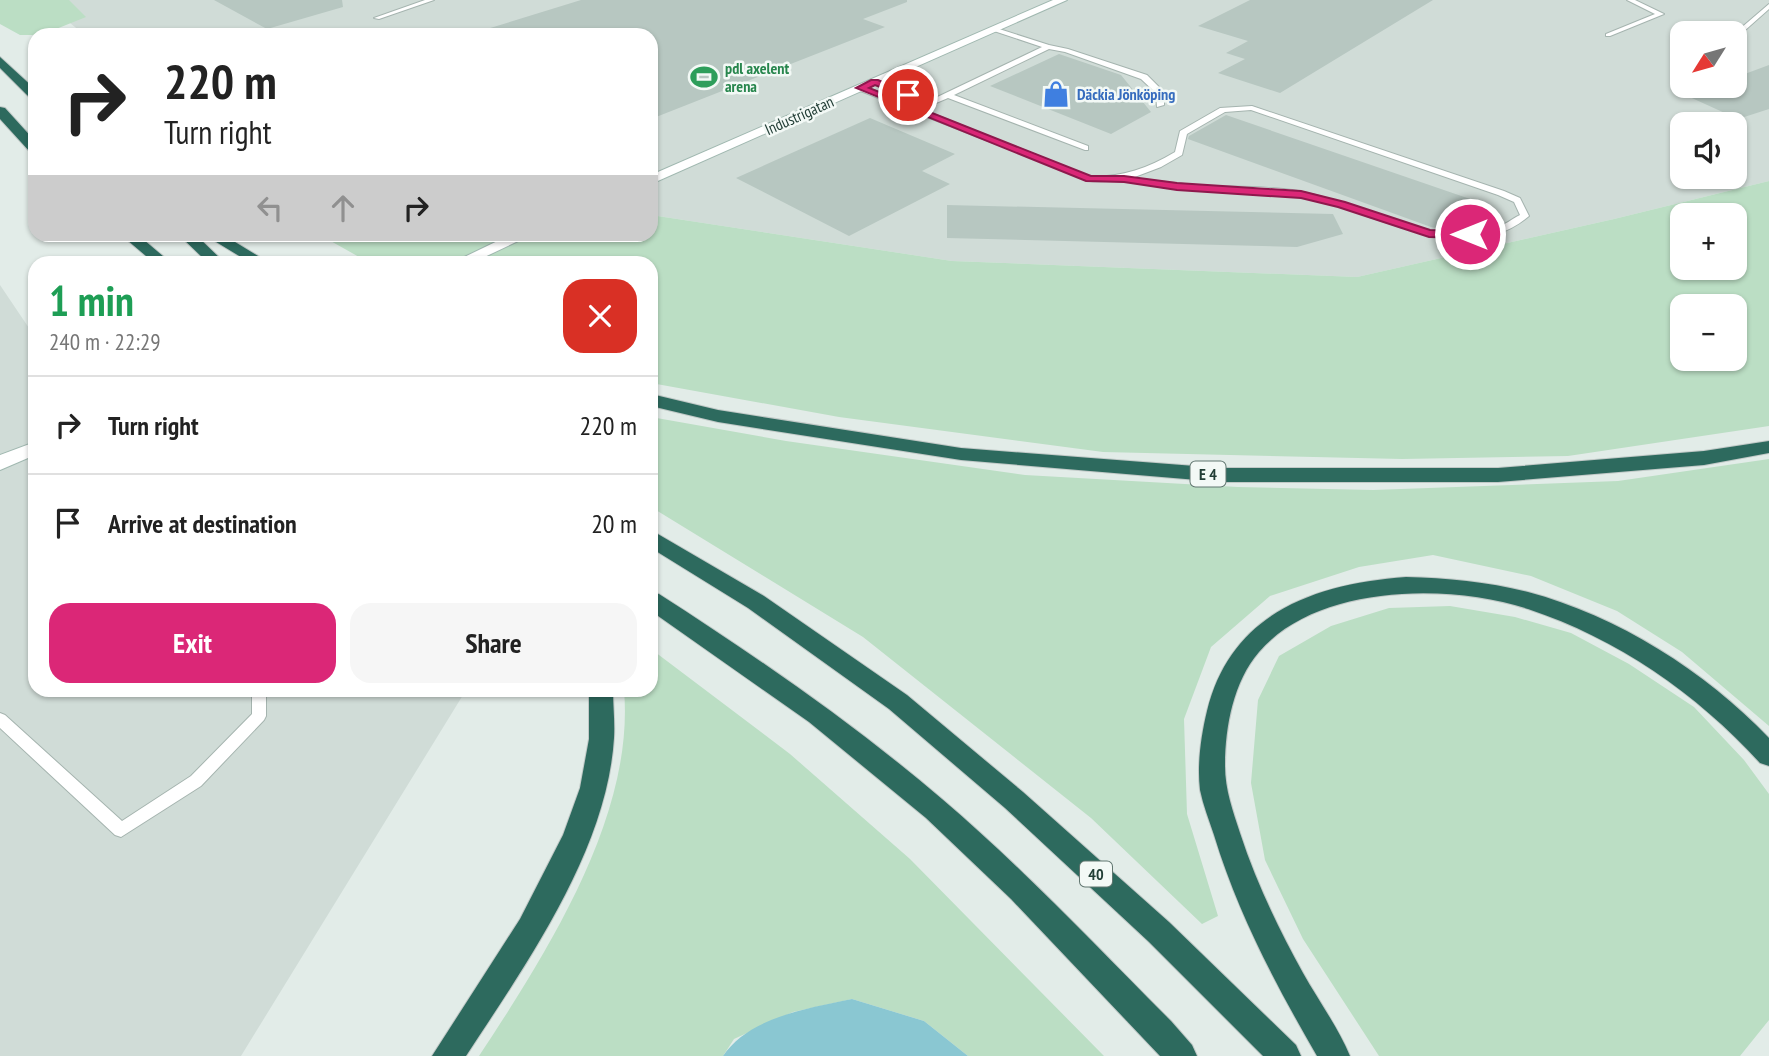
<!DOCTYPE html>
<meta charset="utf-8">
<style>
body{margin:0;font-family:"PT Sans Narrow",sans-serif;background:#f6f6f6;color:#222;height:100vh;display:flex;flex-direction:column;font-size:26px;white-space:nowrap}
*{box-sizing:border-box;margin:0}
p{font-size:23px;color:#767676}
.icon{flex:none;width:38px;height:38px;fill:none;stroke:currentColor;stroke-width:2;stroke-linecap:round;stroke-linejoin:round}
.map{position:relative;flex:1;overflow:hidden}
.details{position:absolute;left:28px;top:256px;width:630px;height:441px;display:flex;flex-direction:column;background:#fff;border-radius:21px;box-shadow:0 2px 5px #0004}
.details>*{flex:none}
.top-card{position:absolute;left:28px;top:28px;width:630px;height:214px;border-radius:21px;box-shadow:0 2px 5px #0004;background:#fff;color:#222;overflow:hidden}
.needle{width:46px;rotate:233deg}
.controls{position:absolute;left:1670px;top:21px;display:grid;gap:14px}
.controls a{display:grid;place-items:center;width:77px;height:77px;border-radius:14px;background:#fff;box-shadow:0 2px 5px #0004;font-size:35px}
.pin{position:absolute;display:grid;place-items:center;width:60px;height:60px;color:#fff;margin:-30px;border:4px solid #fff;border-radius:50%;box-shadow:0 2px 7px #0007}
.me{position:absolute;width:77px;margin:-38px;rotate:270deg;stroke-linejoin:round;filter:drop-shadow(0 0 5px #0008)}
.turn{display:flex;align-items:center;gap:24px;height:147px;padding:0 21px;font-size:32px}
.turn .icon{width:91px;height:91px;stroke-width:2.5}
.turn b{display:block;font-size:49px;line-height:60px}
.lanes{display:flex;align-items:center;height:66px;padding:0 21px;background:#0003;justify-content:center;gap:35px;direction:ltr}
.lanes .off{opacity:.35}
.round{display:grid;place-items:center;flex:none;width:74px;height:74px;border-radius:21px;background:#f6f6f6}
.headline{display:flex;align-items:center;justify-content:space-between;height:119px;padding:0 21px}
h1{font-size:42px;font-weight:700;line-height:52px;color:#1e9e55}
.cta{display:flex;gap:14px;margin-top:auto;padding:14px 21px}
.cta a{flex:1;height:80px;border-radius:21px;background:#db2777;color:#fff;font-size:28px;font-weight:700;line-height:80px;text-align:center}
.cta a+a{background:#f6f6f6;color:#222}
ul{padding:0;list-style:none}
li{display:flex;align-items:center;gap:21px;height:98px;padding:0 21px;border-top:2px solid #e0e0e0}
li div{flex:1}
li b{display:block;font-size:26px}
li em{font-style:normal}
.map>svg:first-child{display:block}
.built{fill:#d0dcd7;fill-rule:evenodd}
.green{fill:#bbdec4;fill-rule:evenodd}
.water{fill:#8ac7d2}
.building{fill:#b7c7c1}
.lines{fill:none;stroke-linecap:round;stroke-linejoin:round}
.lane-casing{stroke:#a5b4af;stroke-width:2}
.secondary-casing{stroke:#a0b8b0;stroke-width:2}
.highway-casing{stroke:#c1c9c7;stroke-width:2}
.lane{fill:#fff;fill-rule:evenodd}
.secondary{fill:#fff;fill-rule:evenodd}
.highway{fill:#2d6a5e;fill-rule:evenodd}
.route{fill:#db2777;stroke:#8e194d;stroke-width:2}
.labels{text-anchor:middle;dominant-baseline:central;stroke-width:5;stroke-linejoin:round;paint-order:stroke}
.far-leisure-label{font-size:16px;font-weight:bold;fill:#27864d;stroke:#f3f9f6;text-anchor:start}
.far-shop-label{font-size:16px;font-weight:bold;fill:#366cbe;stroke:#f3f9f6;text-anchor:start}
.far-street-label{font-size:16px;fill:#223e36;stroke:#f3f9f6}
.shield{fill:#f3f9f6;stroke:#617670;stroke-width:2}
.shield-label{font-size:16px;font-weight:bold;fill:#223e36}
</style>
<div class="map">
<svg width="1769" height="1056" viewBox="0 0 1769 1056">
<rect width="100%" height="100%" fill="#e2ece8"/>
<path class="built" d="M 41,0 L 1769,0 L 1769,181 L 1614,219 L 1357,277 L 952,261 L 651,215 L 651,35 L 85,35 ZM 1682,33 L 1734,33 L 1734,86 L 1682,86 ZM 1682,124 L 1734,124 L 1734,177 L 1682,177 Z
M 0,285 L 35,337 L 35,690 L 458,690 L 463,695 L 241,1056 L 0,1056 Z"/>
<path class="green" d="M 0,0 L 69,0 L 86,17 L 41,35 L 20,35 L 0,24 Z
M 1769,181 L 1769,426 L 1568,456 L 1402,459 L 1103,452 L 839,417 L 651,383 L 651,262 L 368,262 L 320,235 L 651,234 L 651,215 L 952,261 L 1357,277 L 1614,219 ZM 1682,215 L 1734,215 L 1734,268 L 1682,268 ZM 1682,306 L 1734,306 L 1734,359 L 1682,359 Z
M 651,417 L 786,441 L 1025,475 L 1238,487 L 1373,490 L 1618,481 L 1769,459 L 1769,726 L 1682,652 L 1617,611 L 1531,576 L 1433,555 L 1359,567 L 1270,596 L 1211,647 L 1184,719 L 1187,814 L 1218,916 L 1202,924 L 1091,818 L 863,637 L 651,507 Z
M 1450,606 L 1515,617 L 1571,633 L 1629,664 L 1694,707 L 1744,760 L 1769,794 L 1769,1020 L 1740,1056 L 1379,1056 L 1303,939 L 1265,860 L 1251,783 L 1258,700 L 1279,656 L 1331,626 L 1389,608 Z
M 651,649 L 790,754 L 910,859 L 1104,1056 L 968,1056 L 924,1021 L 852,999 L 793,1012 L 734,1039 L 723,1056 L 479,1056 C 546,954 635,816 624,690 L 651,690 Z"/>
<path class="water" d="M 852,999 L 924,1021 L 968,1056 L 723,1056 C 749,1017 809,1008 852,999 Z"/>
<path class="building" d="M 214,0 L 342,0 L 343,7 L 267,29 Z
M 581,0 L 907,0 L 907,2 L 863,19 L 885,27 L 651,119 L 651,35 L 488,35 L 487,29 Z
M 1250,0 L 1433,0 L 1280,93 L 1218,73 L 1245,59 L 1226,53 L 1248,41 L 1198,26 Z
M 1059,54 L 1121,75 L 1151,112 L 1111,134 L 990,86 Z
M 1769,65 L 1769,109 L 1738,119 L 1683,94 L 1690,86 L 1734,86 L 1734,78 Z
M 1226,115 L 1473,200 L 1440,229 L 1431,227 L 1188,139 L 1189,136 Z
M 870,118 L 955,154 L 922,171 L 950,184 L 849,236 L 736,178 Z
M 947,205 L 1333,214 L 1343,234 L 1297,247 L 947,238 Z"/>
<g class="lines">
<defs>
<path id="lane" d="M 425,0 L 434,0 L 379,19 L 374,18 Z
M 1627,0 L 1635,0 L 1664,14 L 1610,36 L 1606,36 L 1606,34 L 1655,14 Z
M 1769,4 L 1769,9 L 1734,40 L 1734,34 Z
M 996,28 L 1049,45 L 1068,49 L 1147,75 L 1164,92 L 1164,105 L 1157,107 L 1156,93 L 1141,79 L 1065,52 L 1049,49 L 954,95 L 1088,146 L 1088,150 L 1085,150 L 948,98 L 929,106 L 870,82 L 877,80 L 929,101 L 1042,47 L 994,31 L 994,29 Z
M 1680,84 L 1687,86 L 1683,91 L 1677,91 L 1676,89 Z
M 858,86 L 864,86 L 1091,177 C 1123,177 1148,168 1175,152 L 1180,131 L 1220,108 L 1252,106 L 1504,191 L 1520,198 L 1529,216 C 1461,273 1369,206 1296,196 C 1263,191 1229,192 1195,190 C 1170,188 1146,184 1121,181 C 1112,180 1100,182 1090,181 L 858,90 ZM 1251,110 L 1498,195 L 1514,202 L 1520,215 C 1512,219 1505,225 1496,228 C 1437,250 1358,201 1298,191 C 1268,186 1237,187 1207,186 C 1182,184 1157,181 1132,178 L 1161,167 L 1182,155 L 1187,134 L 1225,112 Z
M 252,690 L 266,690 L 266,716 L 264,720 L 201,786 L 121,837 L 115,835 L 0,728 L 0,713 L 5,715 L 122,821 L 191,776 L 252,714 Z"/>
<path id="secondary" d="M 1053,0 L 1067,0 L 651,184 L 651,175 Z
M 512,234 L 533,234 L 474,262 L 454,262 Z
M 35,442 L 35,455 L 0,470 L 0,455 Z"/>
<path id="highway" d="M 0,57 L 35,89 L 35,100 L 31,99 L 0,68 Z
M 0,107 L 5,108 L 35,141 L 35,153 L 30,152 L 0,119 Z
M 120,234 L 137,234 L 170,262 L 153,262 Z
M 178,234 L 195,234 L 224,262 L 207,262 Z
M 203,234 L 222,234 L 268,262 L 249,262 Z
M 651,394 L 718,410 L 961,448 L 1221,468 L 1498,468 L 1704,451 L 1769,441 L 1769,453 L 1704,465 L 1498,482 L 1221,482 L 961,460 L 718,422 L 651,406 Z
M 651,530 L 764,596 L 907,695 L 1023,792 L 1169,922 L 1296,1045 L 1301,1056 L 1263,1056 L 1149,942 L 1005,808 L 889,709 L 748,608 L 651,548 Z
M 1406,577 C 1447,578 1489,582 1528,592 C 1618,616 1705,671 1769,738 L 1769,766 L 1760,763 C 1696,693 1618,639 1528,609 C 1450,583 1317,584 1259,652 C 1233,682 1225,728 1225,766 C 1225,790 1233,811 1240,833 C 1256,882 1278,928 1303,973 C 1318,1000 1338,1027 1350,1056 L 1317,1056 C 1276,985 1238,914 1214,835 C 1209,820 1203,805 1200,790 C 1197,764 1201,736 1207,711 C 1231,613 1314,584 1406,577 Z
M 651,592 L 659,594 C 757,657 853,723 942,799 C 1023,868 1096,946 1171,1021 L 1192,1045 L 1197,1056 L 1160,1056 L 1011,899 L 926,818 L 809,722 L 651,611 Z
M 589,690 L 613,690 C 613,706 615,722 614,738 C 607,851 526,964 466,1056 L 432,1056 L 520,919 L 563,835 L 580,788 L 589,739 Z"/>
</defs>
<use href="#lane" class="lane-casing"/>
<use href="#secondary" class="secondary-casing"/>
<use href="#highway" class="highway-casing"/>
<use href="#lane" class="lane"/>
<use href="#secondary" class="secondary"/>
<use href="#highway" class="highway"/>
</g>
<path class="route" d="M 871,80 L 878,80 L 913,95 L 908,98 L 875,85 L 869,88 L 1091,176 L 1124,176 L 1177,183 L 1301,191 L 1345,202 L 1430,230 L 1470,231 L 1476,234 L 1470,238 L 1429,237 L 1338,207 L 1301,198 L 1177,190 L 1124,182 L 1086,181 L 856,88 Z"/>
<defs>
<symbol id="stadium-bare" viewBox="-9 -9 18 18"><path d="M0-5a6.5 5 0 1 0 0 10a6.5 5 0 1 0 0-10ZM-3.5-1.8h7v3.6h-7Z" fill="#2e9e5b" stroke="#f3f9f6" stroke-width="2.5" paint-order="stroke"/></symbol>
<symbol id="shop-bare" viewBox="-9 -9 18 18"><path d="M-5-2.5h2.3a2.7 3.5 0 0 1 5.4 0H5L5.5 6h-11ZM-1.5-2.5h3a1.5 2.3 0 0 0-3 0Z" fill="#3f7fe0" stroke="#f3f9f6" stroke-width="2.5" paint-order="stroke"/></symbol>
</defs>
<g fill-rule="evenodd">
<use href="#stadium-bare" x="685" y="58" width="38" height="38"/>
<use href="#shop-bare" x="1037" y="75" width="38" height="38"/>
</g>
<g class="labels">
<g class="far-leisure-label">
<text x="725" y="68">pdl axelent<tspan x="725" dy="18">arena</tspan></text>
</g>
<g class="far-shop-label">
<text x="1077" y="94">Däckia Jönköping</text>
</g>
<g class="far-street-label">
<text transform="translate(799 115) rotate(-24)">Industrigatan</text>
</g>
<g class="shield">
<rect x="1190.5" y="461.5" width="35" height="25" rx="5"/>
<rect x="1080" y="861.5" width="32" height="25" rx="5"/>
</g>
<g class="shield-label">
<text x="1208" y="474">E 4</text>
<text x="1096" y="874">40</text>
</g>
</g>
</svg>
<div class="controls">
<a><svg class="needle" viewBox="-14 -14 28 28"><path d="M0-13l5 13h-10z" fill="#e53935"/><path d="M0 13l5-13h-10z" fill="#767676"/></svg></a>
<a><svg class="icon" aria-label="sound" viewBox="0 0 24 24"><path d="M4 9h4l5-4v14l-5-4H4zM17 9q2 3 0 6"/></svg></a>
<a>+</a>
<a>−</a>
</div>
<div class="pin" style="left:908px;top:95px;background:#d93025"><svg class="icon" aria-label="arrive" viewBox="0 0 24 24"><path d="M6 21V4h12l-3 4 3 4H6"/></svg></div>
<svg class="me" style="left:1470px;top:234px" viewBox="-20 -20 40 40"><circle r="17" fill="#db2777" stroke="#fff" stroke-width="3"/><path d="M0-11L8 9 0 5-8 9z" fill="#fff"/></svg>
<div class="top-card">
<div class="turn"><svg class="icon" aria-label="right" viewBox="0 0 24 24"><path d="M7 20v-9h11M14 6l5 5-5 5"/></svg><div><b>220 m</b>Turn right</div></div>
<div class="lanes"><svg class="icon off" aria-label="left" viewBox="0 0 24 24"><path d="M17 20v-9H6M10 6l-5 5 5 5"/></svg><svg class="icon off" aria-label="ahead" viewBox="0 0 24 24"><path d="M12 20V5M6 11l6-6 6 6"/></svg><svg class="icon" aria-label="right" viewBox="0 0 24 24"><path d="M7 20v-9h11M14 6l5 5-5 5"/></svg></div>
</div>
<section class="details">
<div class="headline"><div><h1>1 min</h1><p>240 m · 22:29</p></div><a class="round" style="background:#d93025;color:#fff"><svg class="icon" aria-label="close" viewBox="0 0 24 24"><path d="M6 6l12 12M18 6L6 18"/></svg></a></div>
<ul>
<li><svg class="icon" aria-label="right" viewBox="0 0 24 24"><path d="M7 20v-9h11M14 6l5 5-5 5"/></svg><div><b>Turn right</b></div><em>220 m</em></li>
<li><svg class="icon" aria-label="arrive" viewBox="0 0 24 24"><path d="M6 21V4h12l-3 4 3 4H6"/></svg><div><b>Arrive at destination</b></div><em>20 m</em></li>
</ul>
<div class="cta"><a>Exit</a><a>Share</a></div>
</section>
</div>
